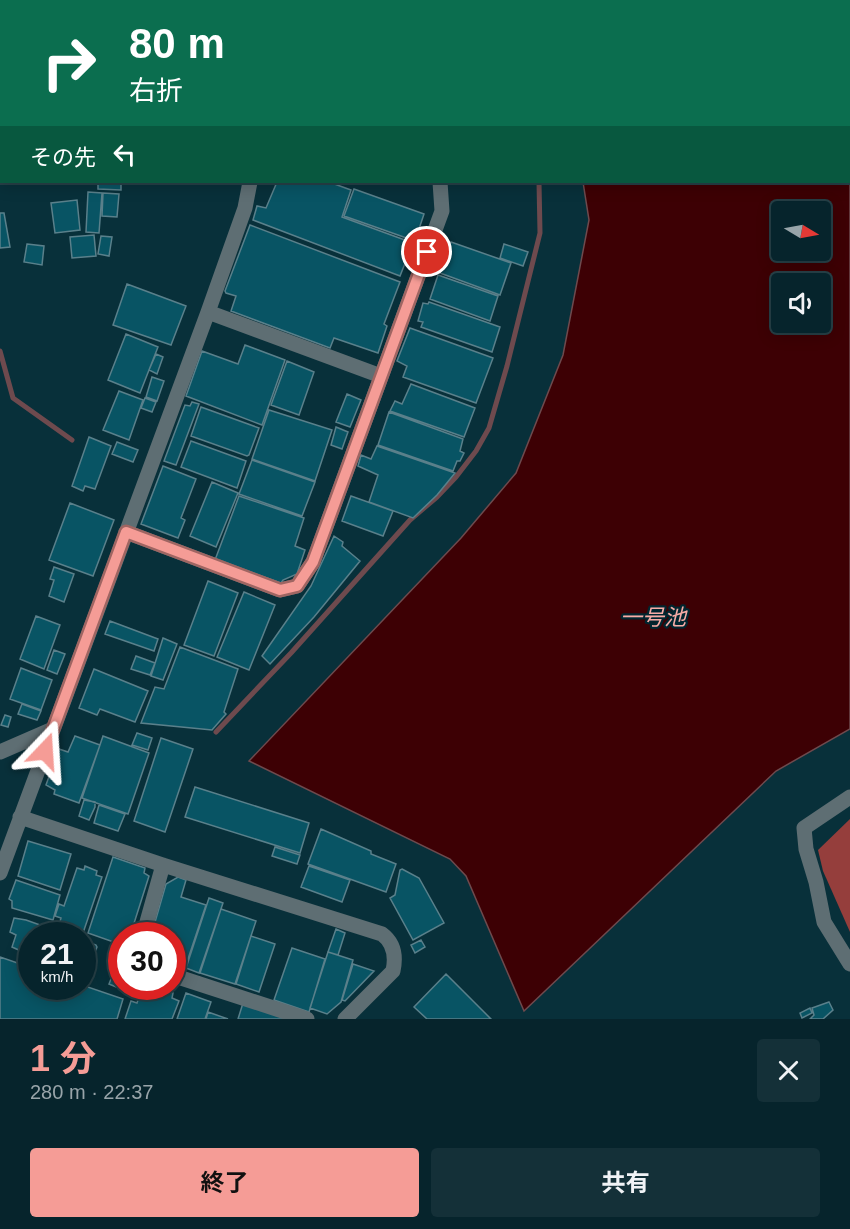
<!DOCTYPE html>
<html lang="ja">
<meta charset="utf-8">
<style>
body{margin:0;font-family:Arial,"Noto Sans JP",sans-serif;background:#143038;color:#f1f3f6;height:100vh;display:flex;flex-direction:column;font-size:22px;white-space:nowrap}
*{box-sizing:border-box;margin:0}
p{font-size:20px;color:#98a4a9}
.icon{flex:none;width:33px;height:33px;fill:none;stroke:currentColor;stroke-width:2;stroke-linecap:round;stroke-linejoin:round}
.map{position:relative;height:1019px;overflow:hidden}
.sheet{display:flex;flex-direction:column;background:#06242c;flex:1}
.sheet>*{flex:none}
.guide{position:absolute;left:0px;top:0px;width:850px;height:183px;box-shadow:0 3px 15px #0003,0 0 0 2px #274148;background:#0b6e4f;color:#fff;overflow:hidden}
.needle{width:39px;rotate:100deg}
.buttons{position:absolute;left:771px;top:201px;display:grid;gap:12px}
.buttons a{display:grid;place-items:center;width:60px;height:60px;border-radius:6px;background:#06242c;box-shadow:0 3px 15px #0003,0 0 0 2px #274148;font-size:30px}
.speed{position:absolute;left:18px;top:922px;display:flex;gap:12px;font-size:30px;font-weight:700;text-align:center}
.speed>*{display:grid;place-content:center;width:78px;height:78px;border-radius:50%;background:#06242c;box-shadow:0 3px 15px #0003,0 0 0 2px #274148;line-height:1}
.speed small{font-size:15px;font-weight:400}
.speed .limit{border:9px solid #d22;background:#fff;color:#111}
.pin{position:absolute;display:grid;place-items:center;width:51px;height:51px;color:#fff;margin:-26px;border:3px solid #fff;border-radius:50%;box-shadow:0 2px 6px #0007}
.me{position:absolute;width:66px;margin:-33px;rotate:20deg;stroke-linejoin:round;filter:drop-shadow(0 0 4px #0008)}
.turn{display:flex;align-items:center;gap:21px;height:126px;padding:0 30px;font-size:27px}
.turn .icon{width:78px;height:78px;stroke-width:2.5}
.turn b{display:block;font-size:42px;line-height:51px}
.then{display:flex;align-items:center;height:57px;padding:0 30px;background:#0003;gap:12px;font-size:22px}
.round{display:grid;place-items:center;flex:none;width:63px;height:63px;border-radius:6px;background:#143038}
.head{display:flex;align-items:center;justify-content:space-between;height:102px;padding:0 30px}
h1{font-size:36px;font-weight:700;line-height:45px;color:#f59c96}
.cta{display:flex;gap:12px;margin-top:auto;padding:12px 30px}
.cta a{flex:1;height:69px;border-radius:6px;background:#f59c96;color:#111;font-size:24px;font-weight:700;line-height:69px;text-align:center}
.cta a+a{background:#143038;color:#f1f3f6}
.map>svg:first-child{display:block}
.forest{fill:#953e3c}
.water{fill:#3d0004;stroke:#6e4a4e;stroke-width:1.5;fill-rule:evenodd}
.lines{fill:none;stroke-linecap:round;stroke-linejoin:round}
.stream{stroke:#6e4a4e;stroke-width:5}
.building{fill:#085464;stroke:#5a808b;stroke-width:1.5}
.minor{stroke:#5e6e73;stroke-width:15}
.route-casing{stroke:#9f6562;stroke-width:15}
.route{stroke:#f59c96;stroke-width:10}
.labels{text-anchor:middle;dominant-baseline:central;stroke-width:4.5;stroke-linejoin:round;paint-order:stroke}
.water-label{font-size:22px;font-style:italic;fill:#f7aca6;stroke:#002630}
</style>
<div class="map">
<svg width="850" height="1019" viewBox="0 0 850 1019">
<rect width="100%" height="100%" fill="#08303a"/>
<path class="forest" d="M 850,819 L 850,932 L 823,871 L 818,850 Z"/>
<path class="water" d="M 622,0 L 850,0 L 850,729 L 776,771 L 524,1011 L 466,876 L 450,859 L 249,761 L 461,538 L 516,473 L 563,355 L 589,220 L 583,182 L 849,182 L 849,2 L 621,1 ZM 782,212 L 820,212 L 820,250 L 782,250 ZM 782,284 L 820,284 L 820,322 L 782,322 Z"/>
<g class="lines">
<path class="stream" d="M 493,0 L 493,2
M 0,351 L 13,398 L 72,440
M 216,732 L 291,653 L 410,520 L 437,497 L 456,477 L 476,451 L 489,428 L 507,366 L 540,233 L 539,182"/>
</g>
<path class="building" d="M 98,182 L 121,182 L 121,190 L 98,189 Z
M 277,182 L 329,182 L 351,190 L 342,217 L 413,243 L 400,276 L 253,220 L 257,206 L 266,208 Z
M 354,189 L 424,214 L 415,241 L 344,216 Z
M 88,192 L 102,193 L 99,233 L 86,232 Z
M 103,193 L 119,194 L 117,217 L 102,216 Z
M 77,200 L 80,230 L 55,233 L 51,203 Z
M 0,213 L 4,213 L 10,247 L 0,248 Z
M 250,225 L 400,282 L 384,324 L 387,326 L 378,353 L 334,338 L 330,348 L 231,311 L 236,296 L 226,293 L 225,291 Z
M 94,235 L 96,256 L 72,258 L 70,237 Z
M 101,236 L 112,237 L 109,256 L 98,254 Z
M 451,242 L 511,263 L 500,295 L 440,273 Z
M 27,244 L 44,246 L 42,265 L 24,262 Z
M 504,244 L 528,252 L 523,266 L 500,258 Z
M 438,275 L 498,296 L 490,321 L 430,299 Z
M 127,284 L 186,306 L 171,345 L 113,325 Z
M 429,302 L 500,327 L 492,352 L 421,327 L 423,322 L 418,321 L 423,303 L 428,304 Z
M 410,328 L 493,358 L 476,403 L 403,377 L 407,366 L 397,361 Z
M 126,334 L 158,347 L 140,393 L 108,380 Z
M 245,345 L 285,360 L 262,425 L 186,396 L 202,351 L 238,364 Z
M 156,354 L 163,357 L 157,374 L 149,370 Z
M 287,361 L 314,372 L 299,415 L 271,405 Z
M 152,377 L 164,381 L 157,401 L 146,397 Z
M 411,384 L 475,408 L 464,437 L 390,411 L 395,401 L 402,404 Z
M 119,391 L 143,400 L 129,440 L 103,430 Z
M 347,394 L 361,400 L 350,427 L 336,422 Z
M 145,398 L 156,402 L 152,412 L 141,408 Z
M 192,402 L 199,404 L 176,465 L 164,461 L 185,405 L 190,406 Z
M 201,407 L 259,428 L 249,455 L 247,456 L 191,436 Z
M 269,410 L 332,430 L 315,481 L 252,459 Z
M 389,412 L 463,439 L 460,451 L 464,453 L 460,461 L 457,461 L 453,471 L 378,445 Z
M 336,427 L 348,432 L 342,449 L 331,445 Z
M 89,437 L 111,446 L 95,489 L 85,486 L 83,491 L 72,486 Z
M 191,441 L 246,461 L 237,488 L 181,467 Z
M 117,442 L 138,450 L 133,462 L 112,454 Z
M 377,446 L 455,473 L 437,495 L 413,518 L 369,502 L 378,475 L 358,466 L 361,455 L 371,459 Z
M 252,460 L 315,482 L 302,516 L 239,494 Z
M 163,466 L 196,479 L 181,518 L 185,520 L 178,538 L 141,524 Z
M 212,482 L 238,493 L 216,547 L 190,536 Z
M 239,496 L 304,518 L 295,546 L 305,550 L 297,574 L 283,580 L 281,583 L 215,560 Z
M 351,496 L 393,511 L 383,536 L 342,521 Z
M 70,503 L 114,520 L 93,576 L 49,560 Z
M 334,536 L 343,542 L 342,546 L 360,561 L 314,617 L 270,664 L 262,656 L 311,586 Z
M 54,567 L 74,574 L 64,602 L 49,596 L 54,580 L 50,579 Z
M 208,581 L 238,593 L 214,656 L 184,645 Z
M 244,592 L 275,605 L 249,670 L 217,657 Z
M 36,616 L 60,625 L 44,669 L 20,659 Z
M 110,621 L 158,639 L 154,651 L 105,634 Z
M 163,638 L 177,644 L 163,680 L 151,676 Z
M 180,647 L 238,669 L 224,712 L 226,714 L 212,730 L 141,723 L 155,687 L 164,689 Z
M 54,650 L 65,654 L 57,674 L 47,670 Z
M 136,656 L 155,663 L 150,675 L 131,669 Z
M 21,668 L 52,680 L 41,710 L 10,699 Z
M 94,669 L 148,691 L 135,722 L 100,709 L 97,715 L 79,708 Z
M 22,704 L 41,711 L 37,720 L 18,714 Z
M 5,715 L 11,717 L 8,727 L 1,725 Z
M 137,733 L 152,738 L 148,750 L 132,745 Z
M 75,736 L 100,745 L 79,803 L 54,794 L 55,790 L 46,785 L 59,749 L 68,752 Z
M 103,736 L 149,753 L 128,814 L 82,798 Z
M 161,738 L 193,749 L 165,832 L 134,821 Z
M 195,787 L 309,823 L 300,853 L 185,817 Z
M 84,800 L 95,802 L 95,807 L 89,820 L 79,816 Z
M 99,805 L 125,814 L 118,831 L 94,823 Z
M 321,829 L 371,851 L 371,854 L 396,864 L 386,892 L 308,864 Z
M 28,841 L 71,854 L 60,890 L 18,876 Z
M 275,847 L 300,855 L 297,864 L 272,856 Z
M 113,857 L 145,868 L 144,873 L 149,876 L 130,936 L 122,936 L 122,945 L 88,933 Z
M 85,866 L 97,871 L 96,875 L 102,877 L 83,933 L 59,925 L 61,918 L 55,916 L 59,904 L 64,906 L 77,868 L 84,870 Z
M 309,866 L 350,880 L 342,902 L 301,887 Z
M 402,869 L 419,878 L 444,923 L 413,940 L 390,898 L 395,895 L 400,870 Z
M 178,877 L 186,880 L 181,897 L 206,905 L 185,968 L 172,964 L 172,936 L 151,936 L 166,884 Z
M 16,880 L 60,895 L 53,920 L 12,908 L 12,901 L 9,899 Z
M 209,898 L 223,903 L 199,973 L 186,968 Z
M 221,909 L 256,921 L 235,984 L 200,973 Z
M 14,918 L 26,920 L 71,936 L 32,936 L 32,956 L 12,947 L 16,935 L 10,932 Z
M 336,929 L 345,933 L 338,955 L 328,952 Z
M 251,936 L 275,944 L 259,992 L 236,984 Z
M 82,940 L 96,945 L 97,947 L 85,976 L 82,975 Z
M 421,940 L 425,947 L 415,953 L 411,945 Z
M 292,948 L 325,959 L 309,1012 L 274,1000 Z
M 328,952 L 353,960 L 341,1002 L 327,1014 L 310,1008 Z
M 0,957 L 32,968 L 32,987 L 82,987 L 82,985 L 123,999 L 117,1019 L 0,1019 Z
M 117,964 L 122,966 L 122,987 L 127,987 L 126,991 L 109,984 Z
M 353,964 L 374,971 L 345,1001 L 342,1000 Z
M 446,974 L 491,1019 L 427,1019 L 414,1007 Z
M 142,988 L 159,994 L 162,989 L 173,993 L 172,998 L 179,1001 L 172,1019 L 125,1019 L 131,1001 L 137,1003 Z
M 186,993 L 211,1002 L 205,1019 L 177,1019 Z
M 829,1002 L 833,1010 L 823,1019 L 810,1019 L 814,1015 L 812,1008 Z
M 243,1003 L 293,1019 L 238,1019 Z
M 810,1008 L 812,1013 L 802,1018 L 800,1013 Z
M 208,1012 L 228,1019 L 206,1019 Z"/>
<g class="lines">
<path class="minor" d="M 226,0 L 227,2
M 0,164 L 2,164
M 208,312 L 381,376
M 126,532 L 280,590 L 297,586 L 313,562 L 442,211 L 440,182
M 0,752 L 53,729
M 850,797 L 804,828 L 806,849 L 816,882 L 824,922 L 850,964
M 20,817 L 163,865 L 382,934 C 394,943 396,957 393,971 L 345,1019
M 0,873 L 208,312 L 245,208 L 250,182
M 143,936 L 163,865
M 172,975 L 307,1019"/>
</g>
<g class="lines">
<defs>
<path id="route" d="M 45,751 L 126,532 L 280,590 L 297,586 L 313,562 L 427,252"/>
</defs>
<use href="#route" class="route-casing"/>
<use href="#route" class="route"/>
</g>
<g class="labels">
<g class="water-label">
<text x="653" y="617">一号池</text>
</g>
</g>
</svg>
<div class="buttons">
<a><svg class="needle" viewBox="-14 -14 28 28"><path d="M0-13l5 13h-10z" fill="#e53935"/><path d="M0 13l5-13h-10z" fill="#98a4a9"/></svg></a>
<a><svg class="icon" aria-label="sound" viewBox="0 0 24 24"><path d="M4 9h4l5-4v14l-5-4H4zM17 9q2 3 0 6"/></svg></a>
</div>
<div class="speed"><div>21<small>km/h</small></div><div class="limit">30</div></div>
<div class="pin" style="left:427px;top:252px;background:#d93025"><svg class="icon" aria-label="arrive" viewBox="0 0 24 24"><path d="M6 21V4h12l-3 4 3 4H6"/></svg></div>
<svg class="me" style="left:45px;top:751px" viewBox="-20 -20 40 40"><path d="M0-17L14 15 0 8-14 15z" fill="#f59c96" stroke="#fff" stroke-width="4"/></svg>
<div class="guide">
<div class="turn"><svg class="icon" aria-label="right" viewBox="0 0 24 24"><path d="M7 20v-9h11M14 6l5 5-5 5"/></svg><div><b>80 m</b>右折</div></div>
<div class="then">その先<svg class="icon" aria-label="left" viewBox="0 0 24 24"><path d="M17 20v-9H6M10 6l-5 5 5 5"/></svg></div>
</div>
</div>
<section class="sheet">
<div class="head"><div><h1>1 分</h1><p>280 m · 22:37</p></div><a class="round"><svg class="icon" aria-label="close" viewBox="0 0 24 24"><path d="M6 6l12 12M18 6L6 18"/></svg></a></div>
<div class="cta"><a>終了</a><a>共有</a></div>
</section>
